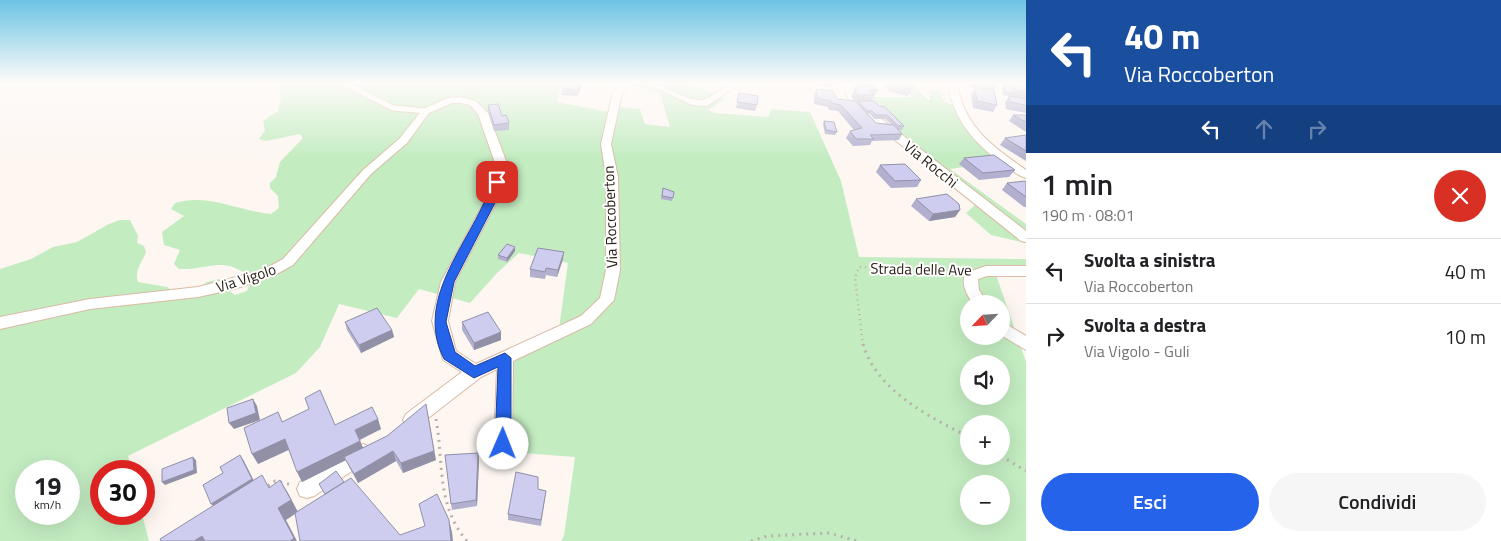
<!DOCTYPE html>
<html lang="it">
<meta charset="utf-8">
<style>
body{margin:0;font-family:"Titillium Web",sans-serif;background:#f6f6f6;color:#202124;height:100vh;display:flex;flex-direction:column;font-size:19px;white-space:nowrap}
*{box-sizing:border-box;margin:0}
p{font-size:16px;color:#757577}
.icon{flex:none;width:28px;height:28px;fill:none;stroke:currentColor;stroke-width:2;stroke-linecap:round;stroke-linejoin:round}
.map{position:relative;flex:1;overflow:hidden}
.drawer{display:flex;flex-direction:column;background:#fff;width:475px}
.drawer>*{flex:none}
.banner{background:#1a4fa0;color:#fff;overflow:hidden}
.needle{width:32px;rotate:245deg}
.fabs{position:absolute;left:960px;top:295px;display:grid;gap:10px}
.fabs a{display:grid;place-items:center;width:50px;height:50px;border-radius:50%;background:#fff;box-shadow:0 5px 20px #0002;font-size:25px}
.speed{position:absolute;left:15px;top:460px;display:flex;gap:10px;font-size:25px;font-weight:700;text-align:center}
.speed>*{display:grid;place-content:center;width:65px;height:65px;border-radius:50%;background:#fff;box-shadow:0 5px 20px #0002;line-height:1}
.speed small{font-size:12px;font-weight:400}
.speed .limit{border:8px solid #d22;background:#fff;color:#111}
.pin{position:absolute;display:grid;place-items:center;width:42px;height:42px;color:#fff;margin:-21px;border-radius:10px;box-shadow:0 2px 8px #0006}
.me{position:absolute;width:55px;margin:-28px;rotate:1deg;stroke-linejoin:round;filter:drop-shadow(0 0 4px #0008)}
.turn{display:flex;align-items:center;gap:18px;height:105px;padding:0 15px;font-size:22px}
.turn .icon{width:65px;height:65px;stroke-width:2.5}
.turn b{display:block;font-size:35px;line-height:42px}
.lanes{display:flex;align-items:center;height:48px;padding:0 15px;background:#0003;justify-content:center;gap:25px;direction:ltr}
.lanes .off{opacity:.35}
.round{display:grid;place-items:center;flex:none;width:52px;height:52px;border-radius:26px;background:#f6f6f6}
.overview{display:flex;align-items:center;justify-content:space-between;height:85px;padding:0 15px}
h1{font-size:30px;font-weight:600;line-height:38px}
.button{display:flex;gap:10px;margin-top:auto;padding:10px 15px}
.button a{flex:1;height:58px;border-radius:30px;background:#2563eb;color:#fff;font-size:20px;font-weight:600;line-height:58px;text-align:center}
.button a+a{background:#f6f6f6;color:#202124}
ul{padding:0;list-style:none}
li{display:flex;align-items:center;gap:15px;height:65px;padding:0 15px;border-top:1px solid #e0e0e0}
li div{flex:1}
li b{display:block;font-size:19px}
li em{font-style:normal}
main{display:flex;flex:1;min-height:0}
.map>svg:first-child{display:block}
.green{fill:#c3ecc1;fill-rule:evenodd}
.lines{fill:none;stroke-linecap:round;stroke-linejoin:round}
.lane-casing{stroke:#dabaa4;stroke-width:7}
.street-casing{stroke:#dabaa4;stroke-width:2}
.path-far2{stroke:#b9b1ab;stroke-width:2;stroke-dasharray:1 3;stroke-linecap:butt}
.path-far1{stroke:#b9b1ab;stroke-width:2.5;stroke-dasharray:1 4;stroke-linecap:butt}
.path{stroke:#b9b1ab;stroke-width:3;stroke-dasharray:2 5;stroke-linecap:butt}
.lane{stroke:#fff;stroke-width:5}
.street{fill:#fff;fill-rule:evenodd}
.wall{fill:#b2b0ce;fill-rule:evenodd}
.shaded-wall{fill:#9190a7}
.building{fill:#cfcdef;stroke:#9190a7}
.route{fill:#2563eb;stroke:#184099}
.labels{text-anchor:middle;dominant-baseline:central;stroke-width:4;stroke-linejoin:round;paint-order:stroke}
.street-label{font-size:15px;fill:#271c13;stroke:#fff}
</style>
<main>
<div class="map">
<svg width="1026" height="541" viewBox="0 0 1026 541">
<rect width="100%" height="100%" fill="#fdf6f1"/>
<path class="green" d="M 279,83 L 561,83 L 557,102 L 614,113 L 621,107 L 640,109 L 645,124 L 670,127 L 660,93 L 621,83 L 690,83 L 725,99 L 708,110 L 715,113 L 768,117 L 771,109 L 810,112 L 841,181 L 859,257 L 1026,259 L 1026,269 L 994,269 L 1026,362 L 1026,541 L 561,541 L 564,536 L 575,457 L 509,452 L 507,366 L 558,336 L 568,263 L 519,253 L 497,273 L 470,303 L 419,289 L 397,318 L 339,304 L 320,347 L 296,373 L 128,456 L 132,471 L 101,471 L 101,514 L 142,514 L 149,541 L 0,541 L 0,269 L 31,259 L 53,247 L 77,242 L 109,224 L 120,220 L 130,220 L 138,236 L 137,243 L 144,246 L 146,252 C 142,263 134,270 138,282 L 167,287 L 174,292 L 197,289 L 207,282 L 219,279 L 226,283 L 228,290 L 235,295 L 247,291 L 250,283 L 248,275 C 220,256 210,270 179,269 L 174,264 L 180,250 L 164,245 L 162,232 L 184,216 L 171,209 L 175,203 C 207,193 239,211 271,214 L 279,208 L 278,196 L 270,188 L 270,183 L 276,177 L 280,162 L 303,138 L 300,134 L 266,141 L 259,139 L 265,131 L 263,121 L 278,111 L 281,98 ZM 969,304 L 1001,304 L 1001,336 L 969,336 ZM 969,364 L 1001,364 L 1001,396 L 969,396 ZM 969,424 L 1001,424 L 1001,456 L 969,456 ZM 26,471 L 69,471 L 69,514 L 26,514 ZM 969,484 L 1001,484 L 1001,516 L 969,516 Z
M 895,83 L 915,83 L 915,88 L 928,100 L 931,99 L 930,92 L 935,90 L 940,92 C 941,102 948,104 957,105 L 1003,161 L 950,169 L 1026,224 L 1026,243 L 991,235 L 966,213 L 975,205 L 932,169 L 896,130 L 902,129 L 877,110 L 867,97 L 912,97 L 903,86 Z"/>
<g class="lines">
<defs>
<path id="lane" d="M 344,83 L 393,108 L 426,111"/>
<path id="street" d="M 622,83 L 632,83 L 622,93 L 611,144 L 618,177 L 620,270 L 614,300 L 591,324 L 513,361 L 512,444 L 509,450 L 503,452 L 497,450 L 494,444 L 497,369 L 481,377 L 418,426 L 412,428 L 406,426 L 403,420 L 406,414 L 462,372 L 443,360 L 432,321 L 441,282 L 486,199 L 496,166 L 478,114 L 470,105 L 461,103 L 452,103 L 429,113 L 407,143 L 371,174 L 293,265 L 273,276 L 234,289 L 198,297 L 90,309 L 0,329 L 0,317 L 90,299 L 198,287 L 263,270 L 283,259 L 363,170 L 399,139 L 423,109 L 448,98 L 461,97 L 476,101 L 488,113 L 508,166 L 498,199 L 455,282 L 448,321 L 456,351 L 476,364 L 581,316 L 600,298 L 606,270 L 606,177 L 601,144 L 613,92 Z
M 646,83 C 666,83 679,98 698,100 C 712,102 721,83 740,83 L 707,106 L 692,105 Z
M 843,83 L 852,83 C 857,102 865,111 883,120 L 1026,231 L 1026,242 L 1021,241 L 875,124 C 857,115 848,103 843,83 Z
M 948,83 L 957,83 C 964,127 992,146 1026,170 L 1026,178 C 1018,176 1010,169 1003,164 C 974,143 953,120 948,83 Z
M 986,266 L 1026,266 L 1026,276 L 987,276 L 978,279 L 979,290 L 988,304 L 973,304 C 967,295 960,283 966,273 Z
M 1001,321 L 1026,336 L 1026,350 L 1001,335 Z
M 363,444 L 370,447 L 372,453 L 370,459 L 314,496 L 307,498 L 300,496 L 297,489 L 300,482 Z"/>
</defs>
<use href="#lane" class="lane-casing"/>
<use href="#street" class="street-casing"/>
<path class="path-far2" d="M 910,83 L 926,100 L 931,101 L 930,92 L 935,90 L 940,92 L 945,101
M 470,92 L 489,83"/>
<path class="path-far1" d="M 863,345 L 855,278 L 859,267 L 960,270"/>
<path class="path" d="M 863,344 C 877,391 928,416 969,437
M 436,419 C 444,463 436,505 467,541
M 1001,456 L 1026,471
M 268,486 L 275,481 L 293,485
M 751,541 L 767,536 L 828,533 L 858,541"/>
<use href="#lane" class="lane"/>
<use href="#street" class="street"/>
</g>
<path class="wall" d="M 818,83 L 840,83 L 840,85 L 832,84 L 831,87 L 818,85 Z
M 885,83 L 906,83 L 912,89 L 908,96 L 890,92 L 884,85 Z
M 969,83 L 997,83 L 994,90 L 997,105 L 993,112 L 973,108 L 971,94 L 975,88 L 976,88 L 969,87 Z
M 1013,83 L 1026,83 L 1026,113 L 1006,109 L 1005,103 L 1009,96 L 1016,97 L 1003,95 L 1002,88 L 1004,85 L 1012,86 L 1014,84 Z
M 857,85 L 878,90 L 871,101 L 904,126 L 902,130 L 899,130 L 902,134 L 899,140 L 872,141 L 870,145 L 853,146 L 846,138 L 850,131 L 854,130 L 838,111 L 829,110 L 828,107 L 814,104 L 814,95 L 816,89 L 837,99 L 855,101 L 851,97 L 852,94 ZM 868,114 L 870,114 L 874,119 L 885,119 L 891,124 L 876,123 Z
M 562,88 L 581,88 L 577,96 L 561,95 Z
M 739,93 L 757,105 L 755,111 L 736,108 Z
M 488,105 L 502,116 L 509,123 L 509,130 L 494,131 L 488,111 Z
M 1013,115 L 1026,115 L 1026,132 L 1009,121 Z
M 824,121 L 837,132 L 835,135 L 825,134 L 823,124 Z
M 1026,135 L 1026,161 L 1000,145 L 1005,138 Z
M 964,158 L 1015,170 L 1009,177 L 979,180 L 959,164 Z
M 880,165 L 921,180 L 917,187 L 891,188 L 876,172 Z
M 1026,182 L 1026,207 L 1024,207 L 1002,190 L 1007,183 Z
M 663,188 L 674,192 L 672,201 L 661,199 Z
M 916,199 L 960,210 L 955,217 L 929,221 L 911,206 Z
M 515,251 L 507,262 L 498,259 L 498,255 Z
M 563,259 L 557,277 L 546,275 L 545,279 L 530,277 L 530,269 Z
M 345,322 L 392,330 L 394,337 L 361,353 L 347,330 Z
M 462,322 L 501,332 L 501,340 L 474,350 L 462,330 Z
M 283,422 L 381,429 L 360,440 L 363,448 L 387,436 L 436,460 L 403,473 L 396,461 L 358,483 L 349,467 L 346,460 L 302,482 L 289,450 L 258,464 Z
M 479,460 L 477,506 L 452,510 L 451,504 Z
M 538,489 L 546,491 L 541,526 L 508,520 L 508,514 Z"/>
<path class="shaded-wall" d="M 581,83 L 582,83 L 581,88 L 577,96 L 577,90 Z
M 960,210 L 955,217 L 929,221 L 933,214 Z
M 515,247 L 515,251 L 507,262 L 507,258 Z
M 564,252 L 563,259 L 557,277 L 558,270 Z
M 392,330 L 394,337 L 361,353 L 359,345 Z
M 501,332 L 501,340 L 474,350 L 474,343 Z
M 253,399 L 257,406 L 260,420 L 234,429 L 229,423 Z
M 426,404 L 436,460 L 403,473 L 401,463 Z
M 378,419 L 381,429 L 359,440 L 355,430 Z
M 285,439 L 290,449 L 258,464 L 252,454 Z
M 360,441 L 364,450 L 344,457 L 346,460 L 302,482 L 297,472 Z
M 393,451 L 396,461 L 358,483 L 354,474 Z
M 478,453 L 479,460 L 477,506 L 476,500 Z
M 240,455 L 244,461 L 256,485 L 217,510 L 211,504 Z
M 193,457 L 196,460 L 197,473 L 165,485 L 162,482 Z
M 280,480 L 288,493 L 298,512 L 286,520 L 297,541 L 290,541 L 278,508 Z
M 449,520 L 452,532 L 453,541 L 451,541 Z
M 202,536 L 208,541 L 194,541 Z"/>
<path class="building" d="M 563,83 L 581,83 L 577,90 L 562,88 Z
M 891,83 L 906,83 L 912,89 L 893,86 Z
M 1014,83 L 1026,85 L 1026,92 L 1016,90 Z
M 857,85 L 874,85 L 878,90 L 869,90 L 874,95 L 858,95 L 854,90 L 857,90 L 855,88 L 859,88 Z
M 1004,85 L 1012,86 L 1014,93 L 1005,92 Z
M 975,88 L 994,90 L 997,105 L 977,101 Z
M 816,89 L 833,91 L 837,99 L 855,101 L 876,123 L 894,125 L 902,134 L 870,135 L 874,139 L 856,139 L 850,131 L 862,128 L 841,105 L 831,103 L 831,101 L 817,98 Z
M 739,93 L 758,96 L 757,105 L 737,102 Z
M 1009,96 L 1026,99 L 1026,105 L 1010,102 Z
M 858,101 L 874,101 L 879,106 L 885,107 L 904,126 L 898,126 L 887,115 L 876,115 L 872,111 L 867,111 Z
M 498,104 L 502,116 L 506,115 L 509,123 L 494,125 L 488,105 Z
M 1013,115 L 1026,115 L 1026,122 Z
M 824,121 L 834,122 L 837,132 L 826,130 Z
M 1026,135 L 1026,151 L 1005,138 Z
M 994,155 L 1015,170 L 983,173 L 964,158 Z
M 905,164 L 921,180 L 895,181 L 880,165 Z
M 1025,181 L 1026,182 L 1026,197 L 1007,183 Z
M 663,188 L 674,192 L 673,198 L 662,196 Z
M 947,194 L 959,204 L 960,210 L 933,214 L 916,199 Z
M 507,244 L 515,247 L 507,258 L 498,255 Z
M 538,248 L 564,252 L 558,270 L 546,268 L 545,272 L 530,269 Z
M 377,308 L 392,330 L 359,345 L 345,322 Z
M 488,312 L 501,332 L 474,343 L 462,322 Z
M 320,390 L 335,425 L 372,407 L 378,419 L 355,430 L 360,441 L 297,472 L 285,439 L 252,454 L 244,428 L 278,412 L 282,422 L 309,409 L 305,398 Z
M 253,399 L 256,413 L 229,423 L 227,408 Z
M 426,404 L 434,451 L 401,463 L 393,451 L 354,474 L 344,457 L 387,436 Z
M 478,453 L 476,500 L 451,504 L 445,455 Z
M 240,455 L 252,479 L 211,504 L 203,485 L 223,473 L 220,467 Z
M 193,457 L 194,470 L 162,482 L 162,469 Z
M 336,471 L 344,482 L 325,494 L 319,484 Z
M 516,472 L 538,477 L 538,489 L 546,491 L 541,520 L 508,514 Z
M 262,475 L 269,488 L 280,480 L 291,500 L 278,508 L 294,538 L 290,541 L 205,541 L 202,536 L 194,541 L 161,541 L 160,539 Z
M 351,478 L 400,535 L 425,526 L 419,504 L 437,494 L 449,520 L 451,541 L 300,541 L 295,513 Z"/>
<linearGradient id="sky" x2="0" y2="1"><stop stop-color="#6cc4e4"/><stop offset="0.52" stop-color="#fefbf9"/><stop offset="1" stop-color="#fefbf9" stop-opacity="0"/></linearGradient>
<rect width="1026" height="159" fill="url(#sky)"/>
<path class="route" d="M 497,179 L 502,182 L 497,199 L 454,282 L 446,322 L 455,352 L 475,366 L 505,353 L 511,358 L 511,444 L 508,449 L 503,451 L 498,449 L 495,444 L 498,367 L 474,378 L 444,359 C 412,296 475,239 492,182 Z"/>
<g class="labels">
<g class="street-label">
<text transform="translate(931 164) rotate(39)">Via Rocchi</text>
<text transform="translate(610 217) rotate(-92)">Via Roccoberton</text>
<text transform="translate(921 269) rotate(1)">Strada delle Ave</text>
<text transform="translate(246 278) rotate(-18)">Via Vigolo</text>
</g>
</g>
</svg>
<div class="fabs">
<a><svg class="needle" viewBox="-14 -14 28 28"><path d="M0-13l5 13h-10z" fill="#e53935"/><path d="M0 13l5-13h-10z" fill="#757577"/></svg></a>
<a><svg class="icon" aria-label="sound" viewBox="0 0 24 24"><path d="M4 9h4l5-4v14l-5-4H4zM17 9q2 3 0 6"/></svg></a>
<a>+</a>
<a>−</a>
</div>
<div class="speed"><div>19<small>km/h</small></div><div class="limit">30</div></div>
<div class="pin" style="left:497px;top:182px;background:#d93025"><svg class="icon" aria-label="arrive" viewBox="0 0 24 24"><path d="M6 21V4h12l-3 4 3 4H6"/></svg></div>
<svg class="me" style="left:503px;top:444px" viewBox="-20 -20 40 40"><circle r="19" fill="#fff"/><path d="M0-13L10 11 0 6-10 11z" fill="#2563eb"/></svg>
</div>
<section class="drawer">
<div class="banner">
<div class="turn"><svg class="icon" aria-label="left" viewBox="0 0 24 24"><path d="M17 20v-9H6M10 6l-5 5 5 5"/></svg><div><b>40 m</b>Via Roccoberton</div></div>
<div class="lanes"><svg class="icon" aria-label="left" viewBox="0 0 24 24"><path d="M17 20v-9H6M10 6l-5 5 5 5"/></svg><svg class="icon off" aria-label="ahead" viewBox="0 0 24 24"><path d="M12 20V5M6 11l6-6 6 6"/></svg><svg class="icon off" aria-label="right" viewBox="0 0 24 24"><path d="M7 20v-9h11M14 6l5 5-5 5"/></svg></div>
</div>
<div class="overview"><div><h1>1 min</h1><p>190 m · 08:01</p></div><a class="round" style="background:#d93025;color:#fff"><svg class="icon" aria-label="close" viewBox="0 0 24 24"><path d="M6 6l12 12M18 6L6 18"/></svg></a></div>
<ul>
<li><svg class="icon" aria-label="left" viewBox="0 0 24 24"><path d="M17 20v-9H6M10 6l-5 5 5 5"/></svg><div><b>Svolta a sinistra</b><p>Via Roccoberton</p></div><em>40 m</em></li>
<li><svg class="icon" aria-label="right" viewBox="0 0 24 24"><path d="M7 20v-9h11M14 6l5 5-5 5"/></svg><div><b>Svolta a destra</b><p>Via Vigolo - Guli</p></div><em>10 m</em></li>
</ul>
<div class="button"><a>Esci</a><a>Condividi</a></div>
</section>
</main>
